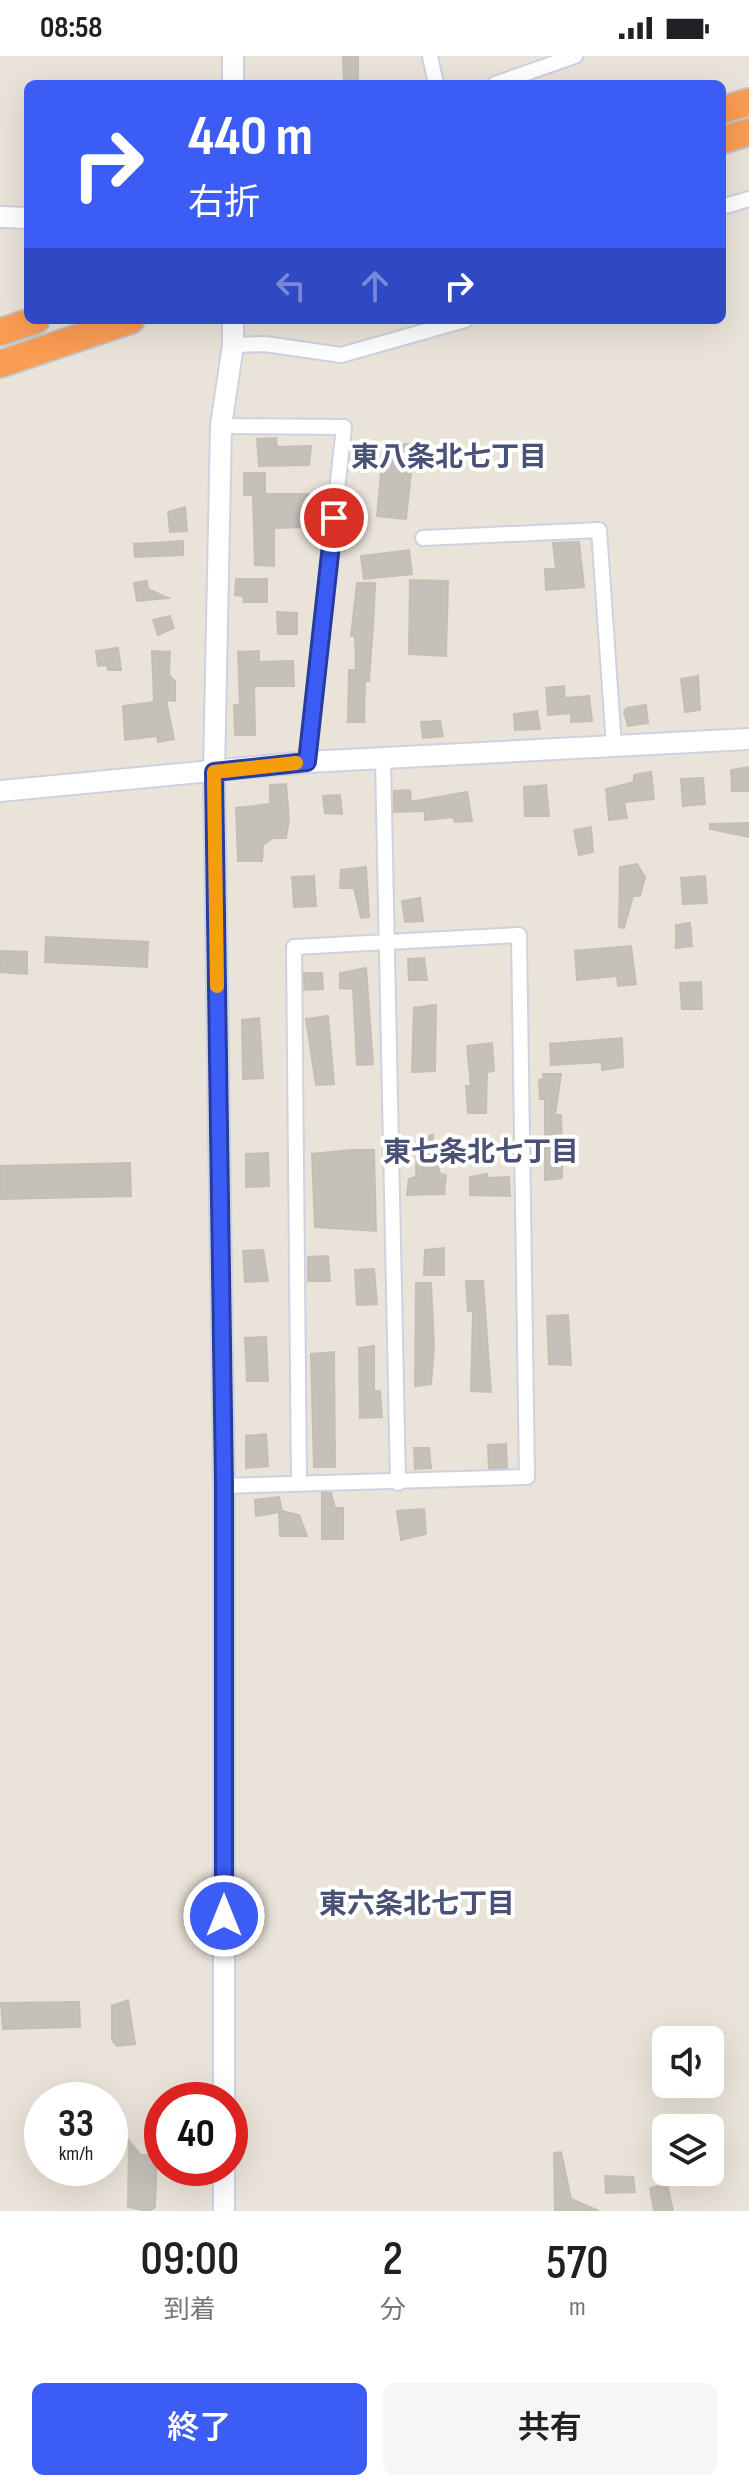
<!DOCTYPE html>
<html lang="ja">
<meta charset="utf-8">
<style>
body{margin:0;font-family:"Sofia Sans Condensed","Noto Sans JP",sans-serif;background:#f6f6f6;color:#202124;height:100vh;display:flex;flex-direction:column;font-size:30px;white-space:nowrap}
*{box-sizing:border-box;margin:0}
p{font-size:26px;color:#757577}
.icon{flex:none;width:44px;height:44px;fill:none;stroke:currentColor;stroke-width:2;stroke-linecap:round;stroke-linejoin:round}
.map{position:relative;height:2155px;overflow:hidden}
.sheet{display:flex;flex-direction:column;background:#fff;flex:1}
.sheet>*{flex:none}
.banner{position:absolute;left:24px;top:24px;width:702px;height:244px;border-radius:12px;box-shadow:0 8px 32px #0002;background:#3b5cf5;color:#fff;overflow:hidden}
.tools{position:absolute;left:652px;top:1970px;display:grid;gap:16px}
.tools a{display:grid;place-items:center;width:72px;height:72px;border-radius:12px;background:#fff;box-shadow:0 8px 32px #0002;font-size:40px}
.speed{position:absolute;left:24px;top:2026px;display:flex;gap:16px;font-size:40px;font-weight:700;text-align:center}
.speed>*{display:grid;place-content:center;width:104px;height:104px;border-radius:50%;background:#fff;box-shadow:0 8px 32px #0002;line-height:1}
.speed small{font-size:20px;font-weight:400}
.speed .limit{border:12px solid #d22;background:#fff;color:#111}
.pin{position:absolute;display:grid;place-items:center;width:68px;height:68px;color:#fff;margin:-34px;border:4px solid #fff;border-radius:50%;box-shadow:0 2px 8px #0007}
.me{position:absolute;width:88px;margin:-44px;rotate:0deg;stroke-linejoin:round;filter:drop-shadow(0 0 6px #0008)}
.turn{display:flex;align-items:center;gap:28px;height:168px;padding:0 32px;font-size:36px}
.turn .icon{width:104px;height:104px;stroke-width:2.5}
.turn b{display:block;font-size:56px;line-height:68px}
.lanes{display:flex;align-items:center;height:76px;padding:0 32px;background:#0003;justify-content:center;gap:40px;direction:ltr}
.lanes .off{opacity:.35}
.eta{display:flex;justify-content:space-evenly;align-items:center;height:136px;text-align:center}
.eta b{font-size:48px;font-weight:600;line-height:56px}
.primary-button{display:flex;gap:16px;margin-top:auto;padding:16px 32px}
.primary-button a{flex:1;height:92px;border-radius:12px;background:#3b5cf5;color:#fff;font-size:32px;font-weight:600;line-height:92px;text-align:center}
.primary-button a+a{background:#f6f6f6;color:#202124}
.status{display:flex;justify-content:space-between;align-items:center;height:56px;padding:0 40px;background:#fff;direction:ltr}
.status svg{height:22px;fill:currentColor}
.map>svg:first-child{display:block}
.building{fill:#c5c0b9;stroke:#c5bfb3;stroke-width:2}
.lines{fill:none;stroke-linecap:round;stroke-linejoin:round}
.street-casing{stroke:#ced2e0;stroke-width:18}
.secondary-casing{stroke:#ced2e0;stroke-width:24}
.highway-casing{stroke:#c3c3c3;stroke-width:30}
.street{stroke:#fff;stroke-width:14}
.secondary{stroke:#fff;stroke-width:20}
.highway{stroke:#fa9d54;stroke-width:26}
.route-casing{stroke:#263c9f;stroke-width:20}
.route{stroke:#3b5cf5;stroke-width:14}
.slow{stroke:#f59e0b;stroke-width:14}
.labels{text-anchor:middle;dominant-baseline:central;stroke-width:8;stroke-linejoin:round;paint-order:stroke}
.neighbourhood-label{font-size:28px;font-weight:bold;fill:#495176;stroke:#fff}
</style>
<div class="status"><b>08:58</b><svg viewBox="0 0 49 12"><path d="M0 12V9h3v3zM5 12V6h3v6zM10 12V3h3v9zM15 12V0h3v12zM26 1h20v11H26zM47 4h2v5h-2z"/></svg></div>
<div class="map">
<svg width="749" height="2155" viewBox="0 0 749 2155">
<rect width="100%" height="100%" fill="#eae3d9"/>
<path class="building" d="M 343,0 L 358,0 L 358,28 L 344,28 Z
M 276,382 L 277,391 L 311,390 L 309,409 L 259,410 L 257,383 Z
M 384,387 L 414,389 L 406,463 L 377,460 Z
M 244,417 L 265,417 L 265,438 L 309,438 L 309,471 L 274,472 L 274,510 L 255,509 L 253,439 L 244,439 Z
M 185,451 L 187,475 L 170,476 L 168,456 Z
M 183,485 L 183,499 L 135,501 L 134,488 Z
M 579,486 L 584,531 L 546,534 L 545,513 L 556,513 L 553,487 Z
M 409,494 L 412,518 L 364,523 L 361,500 Z
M 236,523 L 267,523 L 267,546 L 244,546 L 243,540 L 235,539 Z
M 410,524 L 448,525 L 446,600 L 409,598 Z
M 147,525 L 148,533 L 168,542 L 137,545 L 134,527 Z
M 357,527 L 375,527 L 374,554 L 369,625 L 365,625 L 364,666 L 348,666 L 349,614 L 356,614 L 355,580 L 351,580 Z
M 277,556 L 297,557 L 297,578 L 278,578 Z
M 170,560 L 174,572 L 158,579 L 153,564 Z
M 118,592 L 121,614 L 108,614 L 107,609 L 98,610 L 96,595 Z
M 152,595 L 170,596 L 169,619 L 175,625 L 175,645 L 166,644 L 174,683 L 158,686 L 157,680 L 125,684 L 123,650 L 154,646 Z
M 259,595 L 259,606 L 293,605 L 294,630 L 254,630 L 255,679 L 235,679 L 234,649 L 240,649 L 238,596 Z
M 698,620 L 700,654 L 685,656 L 681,623 Z
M 564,630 L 565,642 L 589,640 L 592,665 L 571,666 L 571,657 L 548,659 L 546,632 Z
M 646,649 L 648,667 L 628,670 L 624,656 L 627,652 Z
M 537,655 L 540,673 L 515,674 L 514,658 Z
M 440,665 L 443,680 L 423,682 L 421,666 Z
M 749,711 L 749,735 L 732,735 L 731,714 Z
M 651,716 L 654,743 L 624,746 L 627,762 L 609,764 L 606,733 L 634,726 L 634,719 Z
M 703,722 L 705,748 L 683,750 L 681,723 Z
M 286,728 L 289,763 L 286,782 L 273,782 L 263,789 L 262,805 L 238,805 L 236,752 L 270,748 L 270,729 Z
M 546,729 L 549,760 L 525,760 L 524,731 Z
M 410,734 L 411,746 L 467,736 L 472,765 L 455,766 L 453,761 L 425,764 L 425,755 L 394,756 L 394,735 Z
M 340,739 L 342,758 L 325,757 L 323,740 Z
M 749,767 L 749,781 L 710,773 L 710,768 Z
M 591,771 L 593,796 L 579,799 L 574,774 Z
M 637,808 L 645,821 L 640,840 L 633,840 L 624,872 L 619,871 L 620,811 Z
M 366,811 L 369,861 L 361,862 L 354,832 L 340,832 L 341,814 Z
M 314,820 L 316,850 L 294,851 L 292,821 Z
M 705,820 L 707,847 L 683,848 L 681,822 Z
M 420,842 L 423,865 L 405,866 L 402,845 Z
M 690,867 L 692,890 L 676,892 L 676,869 Z
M 46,881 L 148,886 L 147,911 L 45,906 Z
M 631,890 L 636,928 L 618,930 L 617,920 L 577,924 L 575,895 Z
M 0,895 L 27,896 L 27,918 L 0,916 Z
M 424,902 L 427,924 L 409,924 L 408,903 Z
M 366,912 L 373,1008 L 357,1009 L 353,933 L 340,932 L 340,917 Z
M 304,917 L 322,917 L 323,933 L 304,934 Z
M 701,926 L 702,953 L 682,953 L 680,927 Z
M 436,949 L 435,1015 L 412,1016 L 414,952 Z
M 328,960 L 334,1028 L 316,1029 L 306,963 Z
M 259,962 L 263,1022 L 243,1023 L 242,964 Z
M 622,982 L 623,1011 L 602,1014 L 602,1006 L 551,1009 L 550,988 Z
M 492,987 L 494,1015 L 487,1016 L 486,1057 L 468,1057 L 466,1030 L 471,1030 L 467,990 Z
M 543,1018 L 561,1018 L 555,1059 L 561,1059 L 562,1091 L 562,1122 L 545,1124 L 545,1043 L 540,1043 L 539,1024 L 544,1023 Z
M 433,1079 L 432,1108 L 437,1107 L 440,1118 L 446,1119 L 444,1138 L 407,1139 L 409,1123 L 416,1121 L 417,1084 Z
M 351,1094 L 374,1094 L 376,1175 L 315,1171 L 312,1098 Z
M 268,1097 L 269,1130 L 246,1131 L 246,1098 Z
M 130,1107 L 131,1140 L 0,1143 L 0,1110 Z
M 487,1118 L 488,1122 L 509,1121 L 510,1140 L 470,1139 L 470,1121 Z
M 444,1192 L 444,1219 L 424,1219 L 425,1194 Z
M 263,1194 L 268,1225 L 245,1226 L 243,1195 Z
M 328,1200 L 330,1225 L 308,1225 L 308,1201 Z
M 374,1213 L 377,1248 L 357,1249 L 355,1214 Z
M 466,1225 L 483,1225 L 491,1336 L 471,1335 L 473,1255 L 468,1255 Z
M 416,1227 L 431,1227 L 434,1290 L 431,1328 L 415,1330 Z
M 568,1259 L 571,1309 L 549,1308 L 547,1260 Z
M 266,1281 L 268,1325 L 247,1325 L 245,1282 Z
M 374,1290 L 374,1335 L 380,1335 L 382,1361 L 360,1362 L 359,1292 Z
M 334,1296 L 335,1411 L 314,1411 L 311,1298 Z
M 266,1378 L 268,1410 L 246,1412 L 246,1380 Z
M 506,1388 L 507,1412 L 489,1412 L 488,1389 Z
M 414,1392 L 429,1392 L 431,1412 L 415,1413 Z
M 322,1437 L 331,1437 L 335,1452 L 343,1452 L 343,1483 L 322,1483 Z
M 279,1441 L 282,1455 L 299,1459 L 307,1480 L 280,1480 L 279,1456 L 256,1460 L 255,1444 Z
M 424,1453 L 426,1478 L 401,1484 L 397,1455 Z
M 128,1944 L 135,1988 L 117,1990 L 112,1984 L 112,1950 Z
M 79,1946 L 80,1971 L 3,1973 L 1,1947 Z
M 129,2085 L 141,2099 L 157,2099 L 155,2151 L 149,2155 L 128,2151 Z
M 561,2096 L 571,2143 L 599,2155 L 555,2155 L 554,2097 Z
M 605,2120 L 633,2121 L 635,2136 L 606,2137 Z
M 667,2128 L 673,2155 L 654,2155 L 650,2132 Z"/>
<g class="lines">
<defs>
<path id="street" d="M 430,0 L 436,28
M 495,28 L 575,0
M 722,151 L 749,143
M 233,289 L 265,288 L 341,299 L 465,264
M 221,370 L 344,371 L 307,706
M 423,482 L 599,474 L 614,690
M 383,704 L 398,1427
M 224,1430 L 527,1421 L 519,879 L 294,891 L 299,1428"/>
<path id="secondary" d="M 233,28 L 233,0
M 0,161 L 28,162
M 0,735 L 307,706 L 749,683
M 224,2044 L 224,1430 L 214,716 L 221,370 L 233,289 L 233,264
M 224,2112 L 224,2155"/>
<path id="highway" d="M 722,54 L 749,46
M 722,84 L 749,76
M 0,276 L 36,264
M 0,308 L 131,264"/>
</defs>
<use href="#street" class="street-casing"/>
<use href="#secondary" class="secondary-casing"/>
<use href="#highway" class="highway-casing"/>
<use href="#street" class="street"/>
<use href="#secondary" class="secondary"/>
<use href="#highway" class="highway"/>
</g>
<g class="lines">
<defs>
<path id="route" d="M 224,1860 L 224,1430 L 214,716 L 307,706 L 334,462"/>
</defs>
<use href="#route" class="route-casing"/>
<use href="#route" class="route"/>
<path class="slow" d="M 217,930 L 214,716 L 296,707"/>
</g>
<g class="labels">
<g class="neighbourhood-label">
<text x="449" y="401">東八条北七丁目</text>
<text x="481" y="1096">東七条北七丁目</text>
<text x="417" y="1848">東六条北七丁目</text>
</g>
</g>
</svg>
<div class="tools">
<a><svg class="icon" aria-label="sound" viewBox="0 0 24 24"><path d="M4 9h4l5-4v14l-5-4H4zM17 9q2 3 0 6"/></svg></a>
<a><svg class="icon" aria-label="layers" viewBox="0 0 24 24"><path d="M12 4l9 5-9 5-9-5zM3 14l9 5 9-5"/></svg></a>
</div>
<div class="speed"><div>33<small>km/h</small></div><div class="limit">40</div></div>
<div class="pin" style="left:334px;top:462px;background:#d93025"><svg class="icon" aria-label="arrive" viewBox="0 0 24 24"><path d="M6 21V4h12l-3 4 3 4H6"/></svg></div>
<svg class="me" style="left:224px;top:1860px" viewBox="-20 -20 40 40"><circle r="17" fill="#3b5cf5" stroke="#fff" stroke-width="3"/><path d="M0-11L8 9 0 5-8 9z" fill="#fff"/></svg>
<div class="banner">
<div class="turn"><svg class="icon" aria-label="right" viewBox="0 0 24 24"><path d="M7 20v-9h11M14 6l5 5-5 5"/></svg><div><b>440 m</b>右折</div></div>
<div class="lanes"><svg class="icon off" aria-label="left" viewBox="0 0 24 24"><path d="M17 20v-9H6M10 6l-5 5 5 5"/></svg><svg class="icon off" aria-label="ahead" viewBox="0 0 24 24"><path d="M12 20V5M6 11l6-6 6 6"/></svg><svg class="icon" aria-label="right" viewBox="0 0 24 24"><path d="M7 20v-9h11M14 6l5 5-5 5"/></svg></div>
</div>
</div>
<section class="sheet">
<div class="eta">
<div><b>09:00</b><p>到着</p></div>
<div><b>2</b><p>分</p></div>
<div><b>570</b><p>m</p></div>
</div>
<div class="primary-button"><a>終了</a><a>共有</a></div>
</section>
